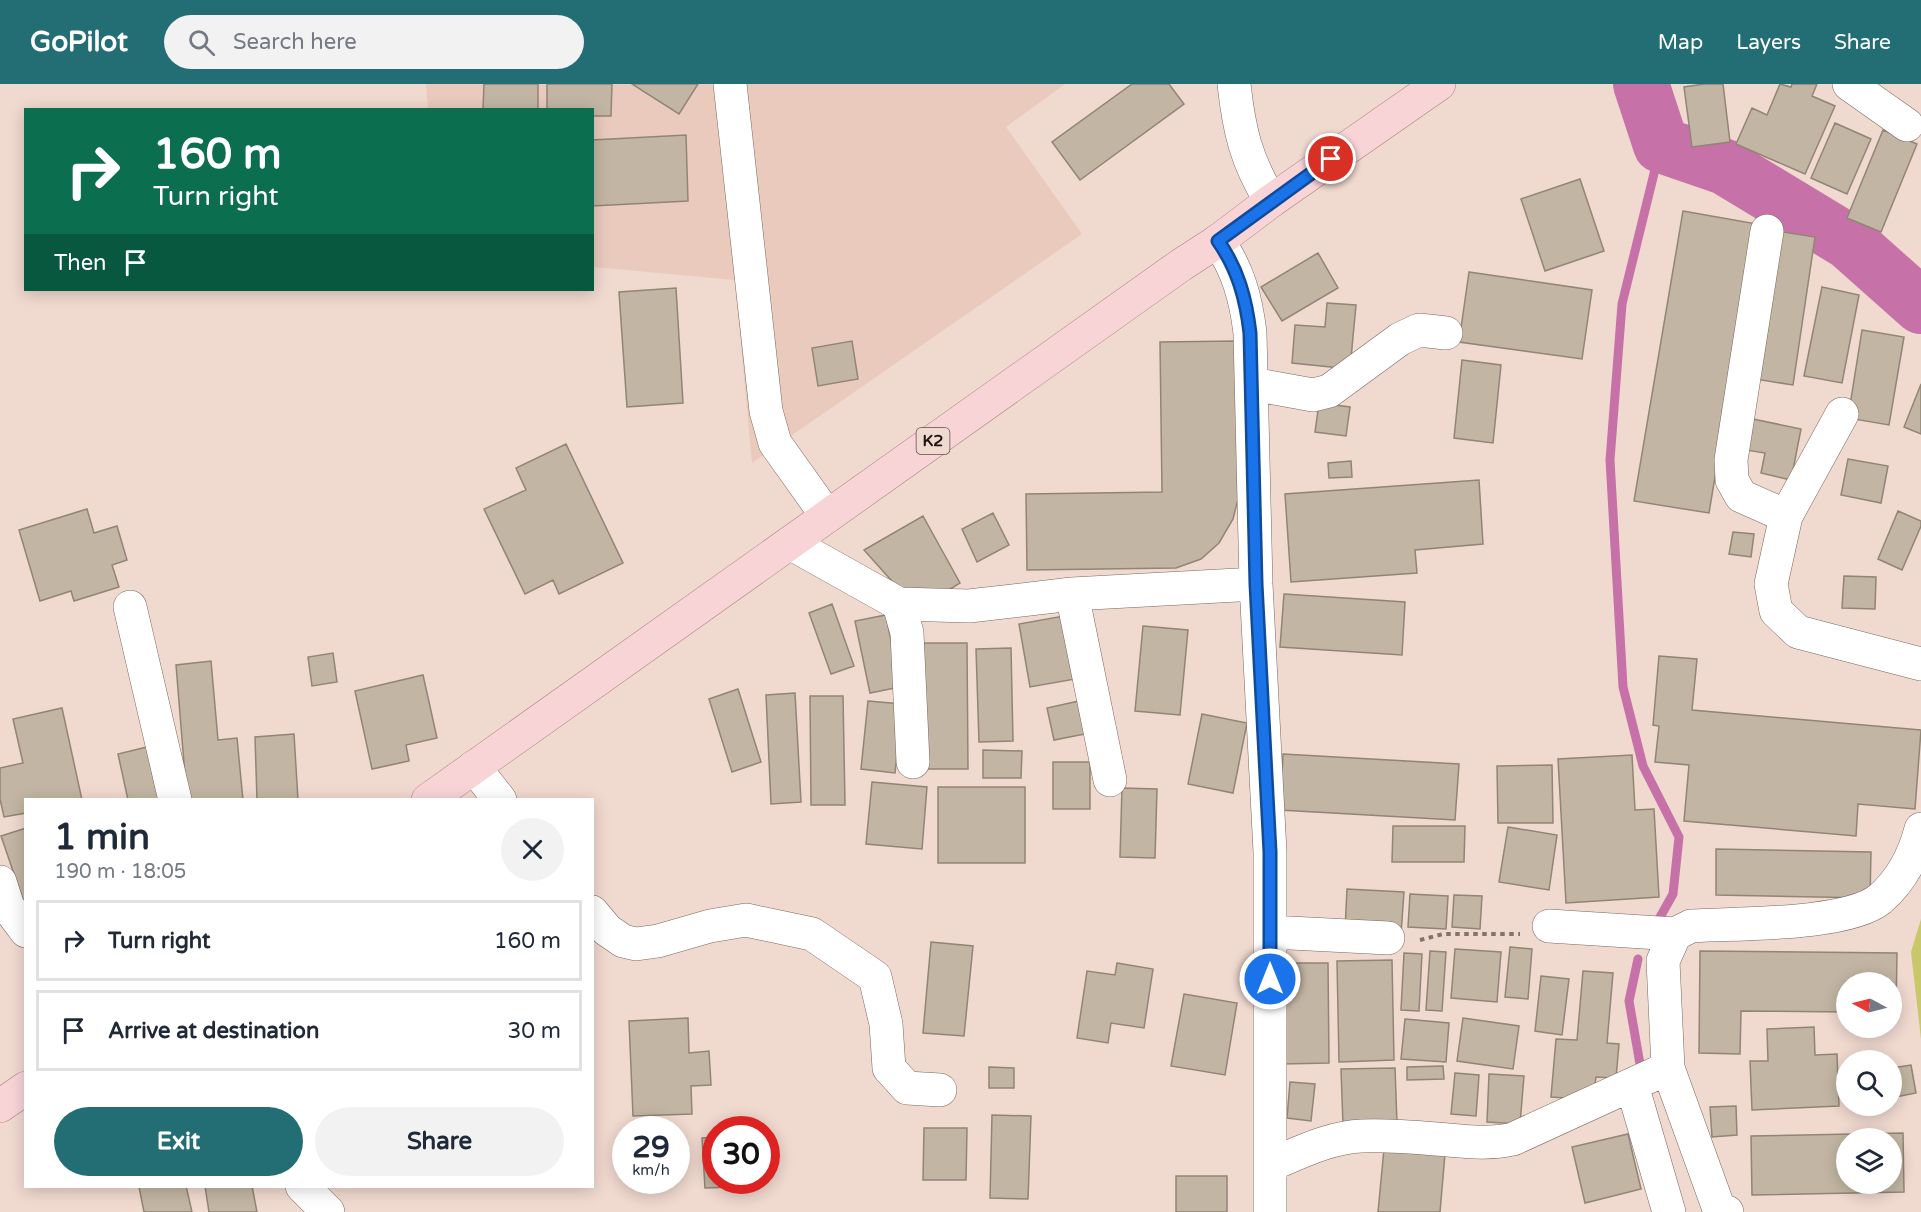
<!DOCTYPE html>
<meta charset="utf-8">
<style>
body{margin:0;font-family:"Varela Round",sans-serif;background:#f2f2f3;color:#1f2937;height:100vh;display:flex;flex-direction:column;font-size:22px;white-space:nowrap}
*{box-sizing:border-box;margin:0}
p{font-size:20px;color:#747a83}
.icon{flex:none;width:33px;height:33px;fill:none;stroke:currentColor;stroke-width:2;stroke-linecap:round;stroke-linejoin:round}
.map{position:relative;flex:1;overflow:hidden}
.details{position:absolute;left:24px;top:714px;width:570px;height:390px;display:flex;flex-direction:column;background:#fff;border-radius:0px;box-shadow:0 3px 15px #0003}
.details>*{flex:none}
.banner{position:absolute;left:24px;top:24px;width:570px;height:183px;border-radius:0px;box-shadow:0 3px 15px #0003;background:#0b6e4f;color:#fff;overflow:hidden}
.needle{width:39px;rotate:277deg}
.buttons{position:absolute;left:1836px;top:888px;display:grid;gap:12px}
.buttons a{display:grid;place-items:center;width:66px;height:66px;border-radius:50%;background:#fff;box-shadow:0 3px 15px #0003;font-size:30px}
.speed{position:absolute;left:612px;top:1032px;display:flex;gap:12px;font-size:30px;font-weight:700;text-align:center}
.speed>*{display:grid;place-content:center;width:78px;height:78px;border-radius:50%;background:#fff;box-shadow:0 3px 15px #0003;line-height:1}
.speed small{font-size:15px;font-weight:400}
.speed .limit{border:9px solid #d22;background:#fff;color:#111}
.pin{position:absolute;display:grid;place-items:center;width:51px;height:51px;color:#fff;margin:-26px;border:3px solid #fff;border-radius:50%;box-shadow:0 2px 6px #0007}
.me{position:absolute;width:66px;margin:-33px;rotate:0deg;stroke-linejoin:round;filter:drop-shadow(0 0 4px #0008)}
.turn{display:flex;align-items:center;gap:21px;height:126px;padding:0 30px;font-size:27px}
.turn .icon{width:78px;height:78px;stroke-width:2.5}
.turn b{display:block;font-size:42px;line-height:51px}
.then{display:flex;align-items:center;height:57px;padding:0 30px;background:#0003;gap:12px;font-size:22px}
.round{display:grid;place-items:center;flex:none;width:63px;height:63px;border-radius:32px;background:#f2f2f3}
.head{display:flex;align-items:center;justify-content:space-between;height:102px;padding:0 30px}
h1{font-size:36px;font-weight:700;line-height:45px}
.action{display:flex;gap:12px;margin-top:auto;padding:12px 30px}
.action a{flex:1;height:69px;border-radius:36px;background:#236e74;color:#fff;font-size:24px;font-weight:700;line-height:69px;text-align:center}
.action a+a{background:#f2f2f3;color:#1f2937}
ul{padding:0;list-style:none}
li{display:flex;align-items:center;gap:18px;height:81px;margin:0 12px 9px;padding:0 18px;border:3px solid #e0e1e3;border-radius:0px}
li div{flex:1}
li b{display:block;font-size:22px}
li em{font-style:normal}
header{display:flex;align-items:center;gap:36px;box-sizing:border-box;height:84px;padding:0 30px;background:#236e74;color:#fff}
header strong{font-size:28px}
nav{display:flex;gap:33px;margin-inline-start:auto;font-size:21px}
.search{width:420px;height:54px;background:#f2f2f3;display:flex;align-items:center;gap:15px;box-sizing:border-box;padding:0 21px;border-radius:33px;color:#747a83;font-size:22px}
.map>svg:first-child{display:block}
.built{fill:#e9cabd}
.green{fill:#c8c76a}
.lines{fill:none;stroke-linecap:round;stroke-linejoin:round}
.stream{stroke:#c672a8;stroke-width:9}
.river{stroke:#c672a8;stroke-width:56}
.building{fill:#c2b5a3;stroke:#918573;stroke-width:1.5;fill-rule:evenodd}
.minor-casing{stroke:#7b675e;stroke-width:34}
.major-casing{stroke:#a87f81;stroke-width:34}
.path{stroke:#82736d;stroke-width:4;stroke-dasharray:4.5 4.5;stroke-linecap:butt}
.minor{stroke:#fff;stroke-width:33}
.major{stroke:#f8d4d7;stroke-width:33}
.route-casing{stroke:#114b97;stroke-width:15}
.route{stroke:#1a73e8;stroke-width:10}
.labels{text-anchor:middle;dominant-baseline:central;stroke-width:6;stroke-linejoin:round;paint-order:stroke}
.shield{fill:#f0d9cf;stroke:#5c4f4a;stroke-width:1.5}
.shield-label{font-size:16px;font-weight:bold;fill:#1c1411}
</style>
<header>
<strong>GoPilot</strong>
<div class="search"><svg class="icon" aria-label="search" viewBox="0 0 24 24"><circle cx="10" cy="10" r="6"/><path d="M15 15l6 6"/></svg>Search here</div>
<nav><a>Map</a><a>Layers</a><a>Share</a></nav>
</header>
<div class="map">
<svg width="1921" height="1128" viewBox="0 0 1921 1128">
<rect width="100%" height="100%" fill="#f0d9cf"/>
<path class="built" d="M 426,0 L 1065,0 L 1006,43 L 1082,150 L 752,379 L 735,196 L 593,183 L 592,26 L 428,25 Z"/>
<path class="green" d="M 1921,835 L 1921,955 L 1911,868 Z"/>
<g class="lines">
<path class="stream" d="M 1659,835 L 1673,810 L 1679,753 L 1643,682 L 1623,603 L 1610,376 L 1622,220 L 1661,61
M 1638,875 L 1629,917 L 1640,980"/>
<path class="river" d="M 1641,0 L 1661,61 L 1725,83 L 1849,158 L 1921,222"/>
</g>
<path class="building" d="M 484,0 L 538,0 L 538,26 L 483,26 Z
M 547,0 L 612,0 L 611,32 L 592,32 L 592,26 L 547,26 Z
M 632,0 L 698,0 L 679,30 Z
M 1132,0 L 1169,0 L 1184,20 L 1080,96 L 1052,58 Z
M 1704,0 L 1723,0 L 1730,58 L 1692,63 L 1684,3 Z
M 1780,0 L 1791,3 L 1792,0 L 1817,0 L 1812,12 L 1835,22 L 1805,90 L 1736,60 L 1752,24 L 1767,31 Z
M 1835,39 L 1871,55 L 1847,110 L 1811,94 Z
M 1883,46 L 1917,60 L 1881,148 L 1847,134 Z
M 686,51 L 688,117 L 592,122 L 592,56 Z
M 1580,95 L 1604,167 L 1545,187 L 1521,115 Z
M 1683,127 L 1757,140 L 1709,429 L 1634,417 Z
M 1777,147 L 1815,153 L 1793,301 L 1755,295 Z
M 1318,169 L 1338,204 L 1282,237 L 1261,203 Z
M 1469,188 L 1592,206 L 1582,275 L 1459,258 Z
M 1822,203 L 1859,211 L 1842,299 L 1804,292 Z
M 676,204 L 683,319 L 627,323 L 619,208 Z
M 1327,219 L 1356,221 L 1350,285 L 1292,279 L 1295,241 L 1325,243 Z
M 1862,246 L 1904,253 L 1889,341 L 1848,334 Z
M 852,257 L 858,295 L 818,302 L 812,264 Z
M 1237,257 L 1240,407 L 1233,435 L 1219,459 L 1201,475 L 1176,484 L 1027,486 L 1026,410 L 1162,408 L 1160,258 Z
M 1462,276 L 1501,281 L 1493,359 L 1454,354 Z
M 1921,300 L 1921,350 L 1904,343 Z
M 1319,319 L 1350,323 L 1346,352 L 1315,348 Z
M 1753,335 L 1801,345 L 1791,396 L 1761,389 L 1765,369 L 1746,366 Z
M 566,360 L 623,479 L 559,510 L 553,496 L 525,510 L 484,425 L 526,406 L 516,384 Z
M 1848,375 L 1888,382 L 1881,419 L 1841,411 Z
M 1351,377 L 1352,393 L 1329,394 L 1328,379 Z
M 1479,396 L 1483,460 L 1415,466 L 1417,489 L 1291,498 L 1285,410 Z
M 87,425 L 94,449 L 117,442 L 127,476 L 112,481 L 119,503 L 74,517 L 71,507 L 40,517 L 19,446 Z
M 1898,427 L 1921,437 L 1921,442 L 1902,486 L 1878,475 Z
M 993,429 L 1009,461 L 977,478 L 962,445 Z
M 923,432 L 960,499 L 936,514 L 899,505 L 864,466 Z
M 1733,448 L 1754,450 L 1751,473 L 1729,470 Z
M 1844,492 L 1876,493 L 1875,525 L 1842,524 Z
M 1284,510 L 1405,518 L 1402,571 L 1280,563 Z
M 832,520 L 854,582 L 831,590 L 809,529 Z
M 886,531 L 900,603 L 870,609 L 855,537 Z
M 1069,531 L 1081,594 L 1030,603 L 1019,540 Z
M 1143,542 L 1188,546 L 1180,631 L 1135,627 Z
M 922,559 L 967,559 L 968,685 L 923,685 Z
M 1011,564 L 1013,657 L 979,658 L 976,565 Z
M 333,569 L 337,598 L 312,602 L 308,573 Z
M 1659,572 L 1697,575 L 1692,626 L 1921,646 L 1915,725 L 1858,720 L 1856,752 L 1684,737 L 1689,681 L 1655,678 L 1659,642 L 1653,641 Z
M 211,577 L 218,656 L 237,654 L 243,716 L 187,716 L 176,581 Z
M 423,591 L 437,654 L 406,661 L 409,677 L 372,685 L 355,607 Z
M 738,605 L 761,678 L 732,688 L 709,615 Z
M 795,609 L 801,718 L 771,720 L 766,611 Z
M 810,612 L 843,612 L 845,721 L 811,721 Z
M 1088,615 L 1095,648 L 1054,656 L 1047,624 Z
M 868,617 L 902,620 L 895,689 L 861,685 Z
M 62,624 L 82,716 L 26,716 L 26,729 L 4,733 L 0,715 L 0,684 L 23,679 L 13,635 Z
M 1202,630 L 1247,639 L 1233,709 L 1188,700 Z
M 294,650 L 298,716 L 257,716 L 255,653 Z
M 155,661 L 167,716 L 128,716 L 118,670 Z
M 983,666 L 1022,667 L 1021,694 L 983,694 Z
M 1283,670 L 1459,680 L 1455,736 L 1280,726 Z
M 1632,671 L 1635,726 L 1654,725 L 1659,813 L 1566,819 L 1558,675 Z
M 1053,678 L 1090,678 L 1090,725 L 1053,725 Z
M 1552,681 L 1553,739 L 1498,739 L 1497,682 Z
M 872,698 L 927,703 L 922,765 L 866,760 Z
M 938,703 L 1025,703 L 1025,779 L 938,779 Z
M 1122,704 L 1157,705 L 1155,774 L 1120,773 Z
M 1393,742 L 1465,742 L 1464,778 L 1392,778 Z
M 1508,743 L 1557,751 L 1549,806 L 1499,798 Z
M 26,744 L 26,825 L 1,752 Z
M 1716,765 L 1871,768 L 1870,814 L 1716,811 Z
M 1347,805 L 1404,808 L 1401,850 L 1345,847 Z
M 1410,810 L 1448,812 L 1446,845 L 1408,843 Z
M 1454,811 L 1482,812 L 1480,845 L 1452,843 Z
M 931,858 L 973,862 L 964,952 L 923,949 Z
M 1510,863 L 1532,865 L 1528,915 L 1505,913 Z
M 1455,865 L 1501,868 L 1497,918 L 1451,914 Z
M 1430,867 L 1446,868 L 1442,927 L 1426,926 Z
M 1700,867 L 1897,869 L 1896,929 L 1892,929 L 1892,898 L 1846,898 L 1846,928 L 1741,927 L 1740,970 L 1699,969 Z
M 1404,869 L 1422,870 L 1419,927 L 1401,926 Z
M 1392,876 L 1394,976 L 1339,978 L 1337,877 Z
M 1117,879 L 1153,885 L 1144,944 L 1111,939 L 1108,959 L 1077,954 L 1087,887 L 1115,891 Z
M 1281,879 L 1328,879 L 1329,979 L 1282,980 Z
M 1583,887 L 1613,889 L 1607,959 L 1619,960 L 1616,994 L 1596,993 L 1593,1016 L 1551,1013 L 1556,955 L 1577,956 Z
M 1541,892 L 1569,895 L 1562,951 L 1535,947 Z
M 1184,910 L 1237,919 L 1225,991 L 1171,982 Z
M 688,934 L 689,969 L 709,967 L 711,1001 L 691,1002 L 692,1030 L 633,1032 L 629,937 Z
M 1463,934 L 1519,942 L 1513,985 L 1457,977 Z
M 1405,935 L 1449,939 L 1446,978 L 1401,975 Z
M 1814,943 L 1815,971 L 1837,970 L 1839,1022 L 1752,1026 L 1750,977 L 1768,977 L 1767,945 Z
M 1911,981 L 1916,1009 L 1895,1013 L 1892,984 Z
M 1443,982 L 1444,995 L 1407,996 L 1407,983 Z
M 989,983 L 1014,984 L 1014,1004 L 989,1004 Z
M 1395,984 L 1397,1039 L 1343,1041 L 1341,985 Z
M 1455,989 L 1479,991 L 1476,1032 L 1451,1030 Z
M 1489,990 L 1524,992 L 1520,1040 L 1487,1038 Z
M 1290,998 L 1315,1000 L 1311,1037 L 1287,1034 Z
M 1736,1022 L 1737,1051 L 1712,1053 L 1710,1023 Z
M 992,1031 L 1031,1032 L 1028,1115 L 990,1114 Z
M 924,1044 L 967,1044 L 966,1096 L 923,1096 Z
M 1903,1049 L 1904,1108 L 1752,1111 L 1751,1052 ZM 1846,1054 L 1892,1054 L 1892,1100 L 1846,1100 Z
M 1628,1050 L 1641,1105 L 1585,1119 L 1572,1063 Z
M 716,1053 L 716,1096 L 759,1096 L 759,1102 L 705,1104 L 702,1054 Z
M 1384,1065 L 1445,1070 L 1440,1128 L 1378,1128 Z
M 1176,1092 L 1227,1092 L 1227,1128 L 1176,1128 Z
M 186,1102 L 192,1128 L 144,1128 L 139,1103 Z
M 205,1102 L 252,1102 L 257,1128 L 209,1128 Z"/>
<g class="lines">
<defs>
<path id="minor" d="M 730,0 L 766,327 L 775,359 L 827,432
M 1234,0 C 1239,46 1246,77 1271,117
M 1849,0 L 1907,41
M 1767,147 L 1731,376 L 1732,396 L 1741,412 L 1786,432
M 1218,157 C 1238,185 1246,215 1250,249 L 1256,500 L 1270,768 L 1270,1128
M 1252,300 L 1313,311 L 1329,307 L 1400,255 L 1419,246 L 1446,249
M 1842,330 L 1786,432 L 1771,500 L 1776,527 L 1798,548 L 1921,580
M 790,459 L 899,520 L 907,549 L 913,678
M 1072,510 L 1110,696
M 899,520 L 969,522 L 1072,510 L 1256,500
M 130,523 L 175,716
M 474,683 L 500,716
M 0,798 L 8,823 L 26,847
M 592,828 L 607,846 L 623,857 L 636,860 L 658,857 L 710,842 L 746,836 L 812,850 L 875,893 L 886,940 L 889,984 L 907,1004 L 940,1006
M 1549,842 L 1675,850
M 1270,848 L 1388,854
M 1632,1001 L 1669,1128
M 1270,1081 C 1299,1069 1330,1053 1362,1052 C 1386,1051 1412,1053 1436,1055 C 1463,1057 1487,1061 1513,1055 L 1668,984
M 302,1102 L 328,1128
M 1727,1128 L 1719,1125 L 1668,984 L 1663,877 L 1675,850 L 1691,842 C 1735,839 1847,842 1880,815 C 1902,796 1914,772 1921,745"/>
<path id="major" d="M 428,716 L 1181,181 L 1218,157 L 1271,117 L 1439,0
M 0,1022 L 26,1004"/>
</defs>
<use href="#minor" class="minor-casing"/>
<use href="#major" class="major-casing"/>
<path class="path" d="M 1420,856 L 1443,850 L 1520,850"/>
<use href="#minor" class="minor"/>
<use href="#major" class="major"/>
</g>
<g class="lines">
<defs>
<path id="route" d="M 1270,895 L 1270,768 L 1256,500 L 1250,249 C 1246,215 1238,185 1218,157 L 1331,75"/>
</defs>
<use href="#route" class="route-casing"/>
<use href="#route" class="route"/>
</g>
<g class="labels">
<rect class="shield" x="916.5" y="344" width="33" height="26" rx="4.5"/>
<g class="shield-label">
<text x="933" y="357">K2</text>
</g>
</g>
</svg>
<div class="buttons">
<a><svg class="needle" viewBox="-14 -14 28 28"><path d="M0-13l5 13h-10z" fill="#e53935"/><path d="M0 13l5-13h-10z" fill="#747a83"/></svg></a>
<a><svg class="icon" aria-label="search" viewBox="0 0 24 24"><circle cx="10" cy="10" r="6"/><path d="M15 15l6 6"/></svg></a>
<a><svg class="icon" aria-label="layers" viewBox="0 0 24 24"><path d="M12 4l9 5-9 5-9-5zM3 14l9 5 9-5"/></svg></a>
</div>
<div class="speed"><div>29<small>km/h</small></div><div class="limit">30</div></div>
<div class="pin" style="left:1331px;top:75px;background:#d93025"><svg class="icon" aria-label="arrive" viewBox="0 0 24 24"><path d="M6 21V4h12l-3 4 3 4H6"/></svg></div>
<svg class="me" style="left:1270px;top:895px" viewBox="-20 -20 40 40"><circle r="17" fill="#1a73e8" stroke="#fff" stroke-width="3"/><path d="M0-11L8 9 0 5-8 9z" fill="#fff"/></svg>
<div class="banner">
<div class="turn"><svg class="icon" aria-label="right" viewBox="0 0 24 24"><path d="M7 20v-9h11M14 6l5 5-5 5"/></svg><div><b>160 m</b>Turn right</div></div>
<div class="then">Then<svg class="icon" aria-label="arrive" viewBox="0 0 24 24"><path d="M6 21V4h12l-3 4 3 4H6"/></svg></div>
</div>
<section class="details">
<div class="head"><div><h1>1 min</h1><p>190 m · 18:05</p></div><a class="round"><svg class="icon" aria-label="close" viewBox="0 0 24 24"><path d="M6 6l12 12M18 6L6 18"/></svg></a></div>
<ul>
<li><svg class="icon" aria-label="right" viewBox="0 0 24 24"><path d="M7 20v-9h11M14 6l5 5-5 5"/></svg><div><b>Turn right</b></div><em>160 m</em></li>
<li><svg class="icon" aria-label="arrive" viewBox="0 0 24 24"><path d="M6 21V4h12l-3 4 3 4H6"/></svg><div><b>Arrive at destination</b></div><em>30 m</em></li>
</ul>
<div class="action"><a>Exit</a><a>Share</a></div>
</section>
</div>
